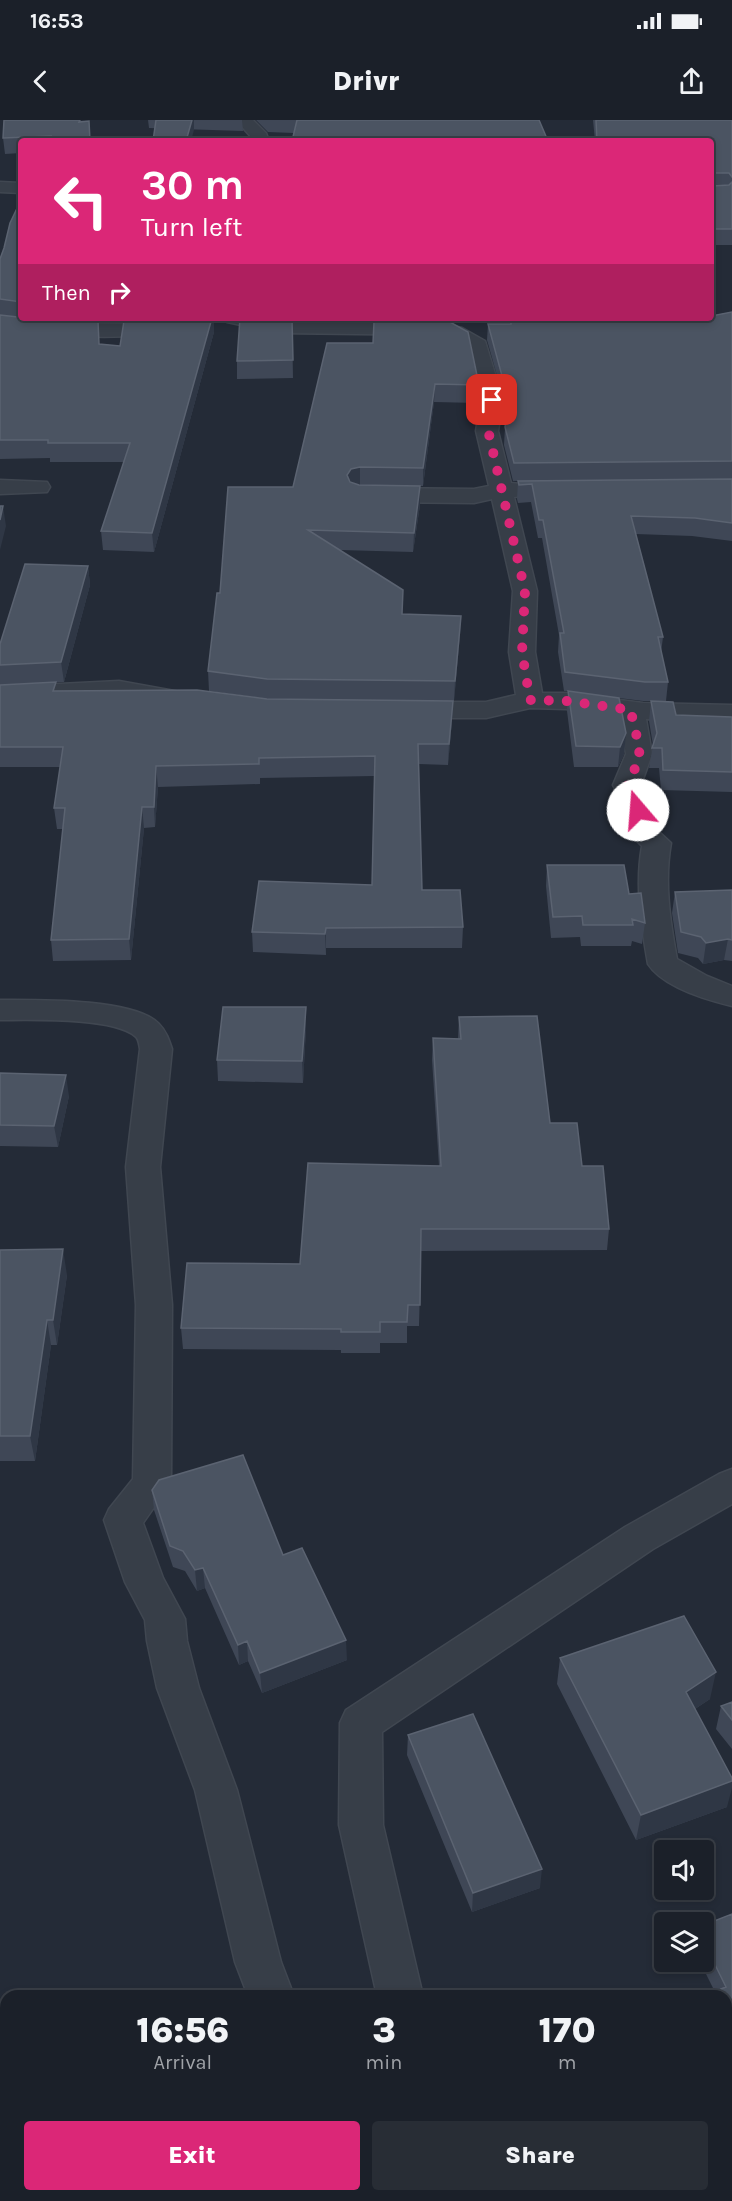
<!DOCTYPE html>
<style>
body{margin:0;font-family:Karla,sans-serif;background:#282d35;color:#f1f3f6;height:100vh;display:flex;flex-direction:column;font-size:22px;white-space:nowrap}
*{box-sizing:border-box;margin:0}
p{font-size:20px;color:#a0a3a8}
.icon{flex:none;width:33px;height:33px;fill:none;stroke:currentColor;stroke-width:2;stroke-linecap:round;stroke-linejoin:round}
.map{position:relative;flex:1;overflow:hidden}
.details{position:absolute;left:0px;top:1870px;width:732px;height:212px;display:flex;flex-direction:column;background:#1b2029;border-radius:18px 18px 0 0;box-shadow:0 3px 9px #0003,0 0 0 2px #393e46}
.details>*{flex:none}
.guide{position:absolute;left:18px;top:18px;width:696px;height:183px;border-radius:6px;box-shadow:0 3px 9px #0003,0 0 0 2px #393e46;background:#db2777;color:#fff;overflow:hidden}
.controls{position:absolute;left:654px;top:1720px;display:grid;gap:12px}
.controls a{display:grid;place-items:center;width:60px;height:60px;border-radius:6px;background:#1b2029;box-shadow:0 3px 9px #0003,0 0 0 2px #393e46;font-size:30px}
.pin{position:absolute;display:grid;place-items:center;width:51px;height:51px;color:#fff;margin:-26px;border-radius:12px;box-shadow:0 3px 9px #0006}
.me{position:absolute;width:66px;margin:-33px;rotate:342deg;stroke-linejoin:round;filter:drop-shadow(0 0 4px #0008)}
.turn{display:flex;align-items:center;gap:21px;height:126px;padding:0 24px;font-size:27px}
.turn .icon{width:78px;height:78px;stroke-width:2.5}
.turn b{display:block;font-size:42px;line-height:51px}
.then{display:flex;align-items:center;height:57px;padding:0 24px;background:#0003;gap:12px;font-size:22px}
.eta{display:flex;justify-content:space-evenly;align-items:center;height:102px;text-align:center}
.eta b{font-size:36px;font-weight:800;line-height:42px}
.action{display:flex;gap:12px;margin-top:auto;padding:12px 24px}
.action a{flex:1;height:69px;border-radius:6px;background:#db2777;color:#fff;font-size:24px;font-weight:800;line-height:69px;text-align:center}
.action a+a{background:#282d35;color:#f1f3f6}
.status{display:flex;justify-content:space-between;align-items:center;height:42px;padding:0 30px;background:#1b2029;direction:ltr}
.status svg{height:16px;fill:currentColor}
header{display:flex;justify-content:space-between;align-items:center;height:78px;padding:0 24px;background:#1b2029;font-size:27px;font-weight:800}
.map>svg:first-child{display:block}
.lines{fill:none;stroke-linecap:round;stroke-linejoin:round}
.minor-casing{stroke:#404751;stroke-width:3}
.minor{fill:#373e48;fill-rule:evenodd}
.wall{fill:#3f4756}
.shaded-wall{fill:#2f3745}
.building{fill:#4b5462;stroke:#5b6371;stroke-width:1.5}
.route{stroke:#db2777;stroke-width:10;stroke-dasharray:0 18}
</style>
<div class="status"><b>16:53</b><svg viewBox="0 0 49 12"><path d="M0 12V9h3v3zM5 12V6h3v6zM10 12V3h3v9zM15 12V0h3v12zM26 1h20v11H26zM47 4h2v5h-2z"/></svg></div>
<header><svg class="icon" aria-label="back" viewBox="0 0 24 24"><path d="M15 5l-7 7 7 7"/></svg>Drivr<svg class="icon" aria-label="share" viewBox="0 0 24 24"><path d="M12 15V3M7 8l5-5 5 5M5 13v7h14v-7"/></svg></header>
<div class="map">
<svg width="732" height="2081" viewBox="0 0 732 2081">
<rect width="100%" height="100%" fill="#242b37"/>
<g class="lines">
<defs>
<path id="minor" d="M 236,0 L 253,0 L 266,13 L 269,21 L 251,21 L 252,18 Z
M 0,62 L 21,63 L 21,73 L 0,72 Z
M 0,198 L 32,203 L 143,204 L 159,202 L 170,198 L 198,198 C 178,227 34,215 0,210 Z
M 224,198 L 438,203 L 462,208 L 485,221 L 503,280 L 498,311 L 511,363 L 530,365 L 533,370 L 530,375 L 514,377 L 537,471 L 535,532 L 542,573 L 566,573 L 643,583 L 732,585 L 732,601 L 646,599 L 652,634 L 641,665 L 651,688 L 659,699 L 656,709 L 671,723 C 664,762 670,800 677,839 L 707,856 L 732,866 L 732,886 C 707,880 663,867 648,844 C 641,804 635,765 642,726 L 628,712 L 631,699 L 613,665 L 626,634 L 619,596 L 566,589 L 530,588 L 486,598 L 408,598 L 399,596 L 395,590 L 399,584 L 408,582 L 486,582 L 516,575 L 509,532 L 513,471 L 492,379 L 474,383 L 377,382 L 369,380 L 366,375 L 369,370 L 377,368 L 474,369 L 489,366 L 476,311 L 481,280 L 469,228 L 449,217 L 438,215 L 279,213 L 227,202 Z
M 0,360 L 47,362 L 50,367 L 47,372 L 0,374 Z
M 119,561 L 180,572 L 184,577 L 180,582 L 171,585 L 119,577 L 0,583 L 0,567 Z
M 0,880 C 35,880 135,878 159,904 C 166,911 169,920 172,929 L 160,1047 L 172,1185 L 171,1363 L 143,1403 L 163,1458 L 185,1499 L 187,1521 L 199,1568 L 237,1670 L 281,1842 L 294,1876 L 248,1876 L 235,1842 L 195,1670 L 157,1568 L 147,1521 L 145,1500 L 125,1462 L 104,1400 L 109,1389 L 133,1359 L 136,1185 L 126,1047 L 140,929 C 139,924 139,919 135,916 C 112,897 31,900 0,900 Z
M 732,1349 L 732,1384 L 653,1429 L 382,1612 L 383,1705 L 423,1876 L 377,1876 L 339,1705 L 340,1603 L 346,1590 L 625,1407 L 719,1354 Z
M 353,2076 L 403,2076 L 405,2081 L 355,2081 Z"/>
</defs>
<use href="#minor" class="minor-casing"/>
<use href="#minor" class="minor"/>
</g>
<path class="wall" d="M 148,0 L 242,0 L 243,11 L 149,8 Z
M 256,0 L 539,0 L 294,13 L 268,12 Z
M 593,0 L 732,0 L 732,125 L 711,125 L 711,21 L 595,21 Z
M 83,1 L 90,21 L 21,21 L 21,33 L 5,34 L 3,18 Z
M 21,80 L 21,198 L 70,198 L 69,201 L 54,201 L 100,224 L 120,226 L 147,198 L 214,198 L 214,212 L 154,432 L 103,430 L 101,411 L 124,342 L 50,342 L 50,338 L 0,339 L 0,139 Z
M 732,192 L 732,359 L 513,361 L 504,325 L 505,307 L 509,284 L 505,284 L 487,220 L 488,204 L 511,204 L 511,198 L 686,200 Z
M 292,199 L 293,258 L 237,259 L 237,241 Z
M 327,223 L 479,265 L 478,283 L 434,282 L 423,366 L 420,366 L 420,385 L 413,432 L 340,430 L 402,494 L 461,496 L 460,515 L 454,581 L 268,579 L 209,571 L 208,551 L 220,473 L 293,367 Z
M 732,359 L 732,421 L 692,416 L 636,414 L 663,517 L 661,533 L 668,562 L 666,581 L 643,581 L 619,578 L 624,634 L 618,647 L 574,647 L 567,591 L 568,571 L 564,571 L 558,532 L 559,515 L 542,418 L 538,418 L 531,382 L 518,383 L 517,379 L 518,361 Z
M 88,446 L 90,465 L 64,562 L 0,565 L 0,524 Z
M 0,565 L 57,571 L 267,579 L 453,581 L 452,601 L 448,645 L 419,644 L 422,770 L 463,807 L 462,828 L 326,828 L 326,835 L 253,832 L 252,812 L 372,765 L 374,656 L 260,658 L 260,664 L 158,667 L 155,707 L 144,708 L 131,840 L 53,841 L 51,820 L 63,709 L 57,709 L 54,688 L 60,647 L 0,647 Z
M 651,581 L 676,595 L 732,597 L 732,672 L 661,670 L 659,648 L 649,648 L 653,625 L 649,601 Z
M 547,745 L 629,774 L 645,803 L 642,824 L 632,821 L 631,826 L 581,826 L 580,817 L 551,818 L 546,766 Z
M 732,770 L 732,841 L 724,840 L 703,844 L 698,838 L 678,833 L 672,793 L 675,772 Z
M 459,897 L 550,1003 L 582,1046 L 609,1109 L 607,1130 L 421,1131 L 419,1206 L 407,1206 L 407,1223 L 380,1223 L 380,1233 L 341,1233 L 341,1230 L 183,1229 L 181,1208 L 300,1144 L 439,1046 L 432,940 L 433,918 L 458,919 Z
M 306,908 L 303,963 L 218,961 L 217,940 Z
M 0,953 L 69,976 L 58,1027 L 0,1026 Z
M 0,1130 L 67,1155 L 57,1225 L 51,1225 L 35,1341 L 0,1341 Z
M 152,1370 L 283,1435 L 347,1540 L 262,1573 L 248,1541 L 239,1545 L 205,1468 L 197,1471 L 185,1451 L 173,1447 L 154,1390 Z
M 560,1538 L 710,1579 L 695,1589 L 727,1687 L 636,1720 L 557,1564 Z
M 732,1582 L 732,1629 L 716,1609 L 721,1586 Z
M 408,1615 L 540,1768 L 472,1792 L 407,1635 Z
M 732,1794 L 732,1919 L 726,1907 L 726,1876 L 717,1876 L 700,1842 L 704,1842 L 704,1805 Z
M 434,2076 L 726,2076 L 732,2081 L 615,2081 L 613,2077 L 605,2081 L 436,2081 Z"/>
<path class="shaded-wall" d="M 192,0 L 194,0 L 194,10 L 191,21 L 186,21 Z
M 212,198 L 214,198 L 214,212 L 154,432 L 152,413 Z
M 435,264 L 434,282 L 423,366 L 423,348 Z
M 360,347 L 360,366 L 351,368 L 347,355 L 351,349 Z
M 420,366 L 420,385 L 413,432 L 414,413 Z
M 3,386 L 6,406 L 0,430 L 0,400 Z
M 88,446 L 90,465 L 64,562 L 61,542 Z
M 461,496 L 460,515 L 454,581 L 455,561 Z
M 453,581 L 452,601 L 448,645 L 449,624 Z
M 626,613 L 624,634 L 618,647 L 620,627 Z
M 156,646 L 158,667 L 155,707 L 154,687 Z
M 142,687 L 144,708 L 131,840 L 129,819 Z
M 326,808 L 326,835 L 325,814 Z
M 728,819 L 724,840 L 703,844 L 706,823 Z
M 306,887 L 306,908 L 303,963 L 302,941 Z
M 66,955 L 69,976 L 58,1027 L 54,1006 Z
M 63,1129 L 67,1155 L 57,1225 L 53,1200 Z
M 47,1200 L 51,1225 L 35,1341 L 30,1316 Z
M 203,1448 L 205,1468 L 197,1471 L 195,1450 Z
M 346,1520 L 347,1540 L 262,1573 L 260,1553 Z
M 247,1521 L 248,1541 L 239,1545 L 238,1525 Z
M 716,1552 L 710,1579 L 681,1598 L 686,1572 Z
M 732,1661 L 732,1668 L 727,1687 L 636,1720 L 641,1695 Z
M 542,1749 L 540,1768 L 472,1792 L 473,1773 Z
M 584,2076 L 614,2076 L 613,2077 L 605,2081 L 573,2081 Z"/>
<path class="building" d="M 4,0 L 80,0 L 79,2 L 89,1 L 90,21 L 49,21 L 51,16 L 3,18 Z
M 156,0 L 192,0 L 186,21 L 153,21 Z
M 297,0 L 539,0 L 548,21 L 292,21 Z
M 596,0 L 732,0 L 732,57 L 729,53 L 711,53 L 711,56 L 711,21 L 597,21 Z
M 732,62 L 732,109 L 711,109 L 711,65 L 713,66 L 729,65 Z
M 21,80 L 21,182 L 0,179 L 0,139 L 4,128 L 10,103 Z
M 732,192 L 732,341 L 514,343 L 505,307 L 512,267 L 505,267 L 488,204 L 511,204 L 511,198 L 645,198 L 645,200 L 686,200 L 698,198 L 711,198 L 711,196 Z
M 0,195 L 62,202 L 98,201 L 99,224 L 120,226 L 124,201 L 147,198 L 212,198 L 152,413 L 101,411 L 130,323 L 48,323 L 48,320 L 0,320 Z
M 240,198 L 286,198 L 292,199 L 293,240 L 237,241 Z
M 374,202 L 450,202 L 468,212 L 479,265 L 435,264 L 423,348 L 360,347 L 351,349 L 347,355 L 350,362 L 359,365 L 420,366 L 414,413 L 308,410 L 403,470 L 402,494 L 461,496 L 455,561 L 267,559 L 208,551 L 217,473 L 220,473 L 228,367 L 293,367 L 327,223 L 373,223 Z
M 732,359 L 732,403 L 695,398 L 631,396 L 663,517 L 658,517 L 668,562 L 645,562 L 565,552 L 560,513 L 564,513 L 543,400 L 539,400 L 532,364 L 519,365 L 518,361 Z
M 0,386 L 3,386 L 0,400 Z
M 25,444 L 88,446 L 61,542 L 0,545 L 0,524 Z
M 56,562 L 53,571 L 197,570 L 267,579 L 453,581 L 449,624 L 418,624 L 422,770 L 460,770 L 463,807 L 326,808 L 325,814 L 252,812 L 259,761 L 372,765 L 375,636 L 259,638 L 259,644 L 156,646 L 154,687 L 142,687 L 129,819 L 51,820 L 65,688 L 54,688 L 63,627 L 0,627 L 0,565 Z
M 568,571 L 619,578 L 626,613 L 620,627 L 576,626 Z
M 651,581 L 673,582 L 676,595 L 732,597 L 732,652 L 663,650 L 662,628 L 652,628 L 657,613 Z
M 547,745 L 624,745 L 629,774 L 641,773 L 645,803 L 632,799 L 633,805 L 583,805 L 582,796 L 553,797 Z
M 732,770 L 732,820 L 728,819 L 706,823 L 701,817 L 681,812 L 675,772 Z
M 223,887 L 306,887 L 302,941 L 217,940 Z
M 537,896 L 550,1003 L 577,1003 L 582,1046 L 603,1046 L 609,1109 L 421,1109 L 420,1185 L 408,1185 L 407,1202 L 380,1202 L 380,1212 L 341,1212 L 341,1209 L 181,1208 L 187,1143 L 300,1144 L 308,1043 L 441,1046 L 433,918 L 461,919 L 459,897 Z
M 0,953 L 66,955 L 54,1006 L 0,1005 Z
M 63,1129 L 53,1200 L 47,1200 L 30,1316 L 0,1316 L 0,1130 Z
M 243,1335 L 283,1435 L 302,1428 L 346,1520 L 260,1553 L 247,1521 L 238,1525 L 203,1448 L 195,1450 L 183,1431 L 170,1426 L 152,1370 L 159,1360 Z
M 684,1496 L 716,1552 L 686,1572 L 732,1658 L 732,1661 L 641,1695 L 560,1538 Z
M 732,1582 L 732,1600 L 721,1586 Z
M 473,1594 L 542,1749 L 473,1773 L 408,1615 Z
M 732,1794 L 732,1891 L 726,1879 L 726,1876 L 725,1876 L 721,1869 L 726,1867 L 704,1822 L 704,1805 Z
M 726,1950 L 732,1962 L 732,2081 L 627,2081 L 624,2076 L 726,2076 Z
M 441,2076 L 584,2076 L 573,2081 L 443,2081 Z"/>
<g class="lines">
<path class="route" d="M 492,280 L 488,310 L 525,471 L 522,532 L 530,580 L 566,581 L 631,590 C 637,630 648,625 627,665 L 638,690"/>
</g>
</svg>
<div class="controls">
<a><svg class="icon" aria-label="sound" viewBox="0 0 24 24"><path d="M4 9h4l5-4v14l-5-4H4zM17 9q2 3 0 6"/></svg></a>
<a><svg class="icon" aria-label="layers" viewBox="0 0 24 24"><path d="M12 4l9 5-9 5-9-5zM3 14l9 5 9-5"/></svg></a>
</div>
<div class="pin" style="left:492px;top:280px;background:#d93025"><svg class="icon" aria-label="arrive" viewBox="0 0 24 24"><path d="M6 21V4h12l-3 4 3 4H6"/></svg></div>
<svg class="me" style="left:638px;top:690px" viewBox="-20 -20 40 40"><circle r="19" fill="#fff"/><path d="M0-13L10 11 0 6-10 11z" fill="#db2777"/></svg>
<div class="guide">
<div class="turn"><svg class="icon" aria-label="left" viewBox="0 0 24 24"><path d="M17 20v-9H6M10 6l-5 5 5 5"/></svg><div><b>30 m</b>Turn left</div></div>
<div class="then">Then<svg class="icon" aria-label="right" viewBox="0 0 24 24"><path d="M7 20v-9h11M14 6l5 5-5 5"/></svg></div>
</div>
<section class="details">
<div class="eta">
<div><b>16:56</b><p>Arrival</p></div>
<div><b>3</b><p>min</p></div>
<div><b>170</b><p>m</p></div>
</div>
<div class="action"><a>Exit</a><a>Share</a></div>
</section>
</div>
